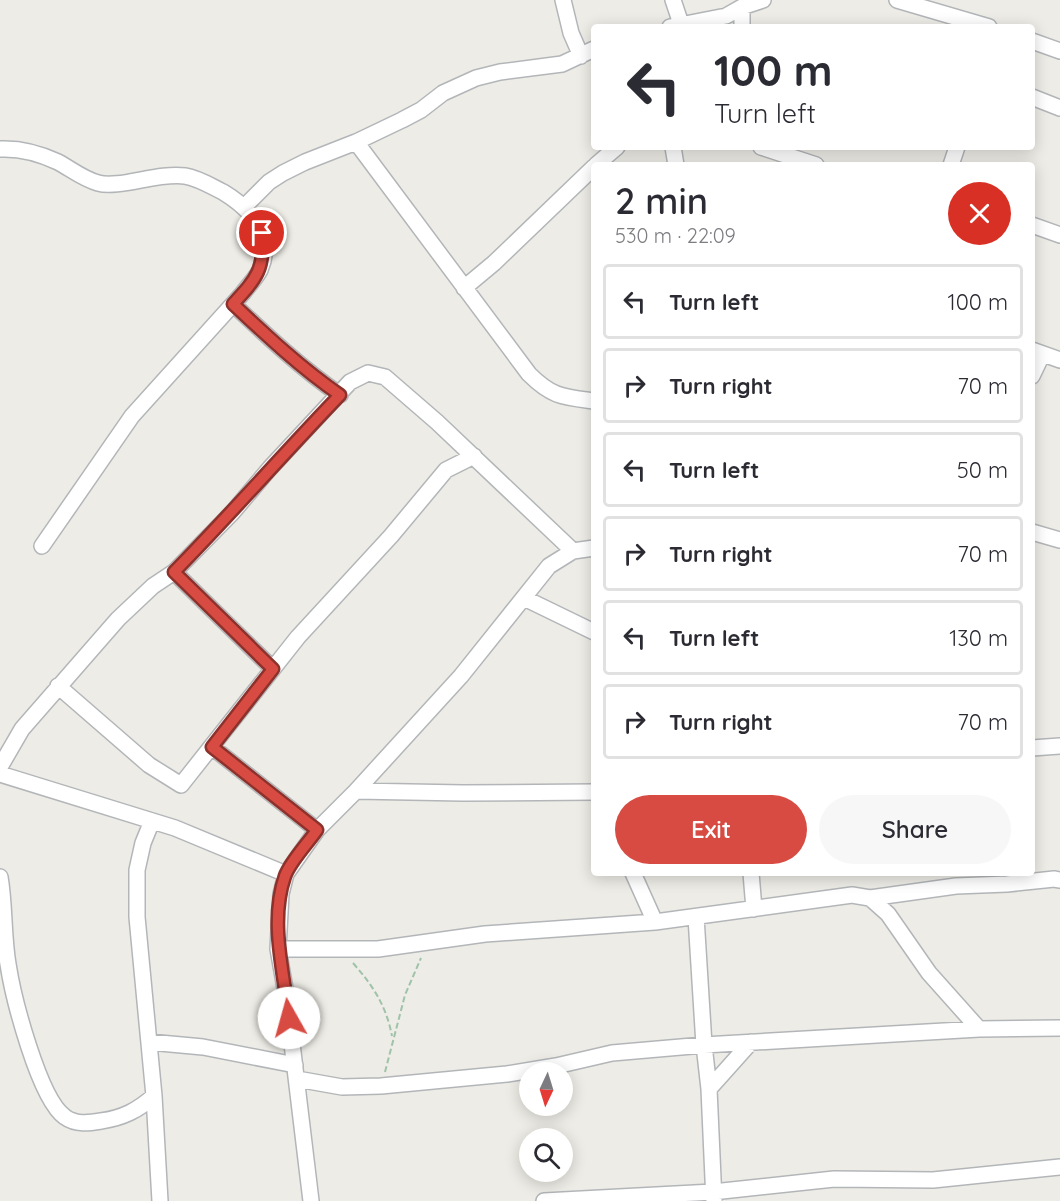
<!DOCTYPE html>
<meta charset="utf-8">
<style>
body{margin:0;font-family:Quicksand,sans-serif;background:#f7f7f7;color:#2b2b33;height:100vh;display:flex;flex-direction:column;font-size:22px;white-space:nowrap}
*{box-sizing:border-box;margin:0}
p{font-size:20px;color:#7c7c81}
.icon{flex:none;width:33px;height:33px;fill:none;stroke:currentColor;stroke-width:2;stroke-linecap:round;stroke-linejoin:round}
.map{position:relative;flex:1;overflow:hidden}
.drawer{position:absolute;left:591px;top:162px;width:444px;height:714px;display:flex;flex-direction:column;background:#fff;border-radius:6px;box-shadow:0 3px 15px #0003}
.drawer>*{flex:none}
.guide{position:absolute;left:591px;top:24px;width:444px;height:126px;border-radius:6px;box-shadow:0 3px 15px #0003;background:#fff;color:#2b2b33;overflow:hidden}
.needle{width:39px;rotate:184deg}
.controls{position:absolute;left:519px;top:1062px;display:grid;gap:12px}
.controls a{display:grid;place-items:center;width:54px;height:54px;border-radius:50%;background:#fff;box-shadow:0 3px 15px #0003;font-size:30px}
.pin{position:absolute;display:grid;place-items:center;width:51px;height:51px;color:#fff;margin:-26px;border:3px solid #fff;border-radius:50%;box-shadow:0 2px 6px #0007}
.me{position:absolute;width:66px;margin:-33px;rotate:353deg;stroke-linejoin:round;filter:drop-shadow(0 0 4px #0008)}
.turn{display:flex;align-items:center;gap:21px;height:126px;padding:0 24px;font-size:27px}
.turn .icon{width:78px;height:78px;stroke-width:2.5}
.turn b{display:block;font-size:42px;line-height:51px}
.round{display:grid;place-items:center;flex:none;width:63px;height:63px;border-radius:32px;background:#f7f7f7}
.summary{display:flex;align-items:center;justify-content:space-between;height:102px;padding:0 24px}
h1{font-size:36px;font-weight:600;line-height:45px}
.cta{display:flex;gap:12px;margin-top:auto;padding:12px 24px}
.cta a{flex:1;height:69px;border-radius:36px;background:#d74b42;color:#fff;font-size:24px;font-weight:600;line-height:69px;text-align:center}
.cta a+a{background:#f7f7f7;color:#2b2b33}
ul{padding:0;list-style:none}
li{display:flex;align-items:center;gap:18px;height:75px;margin:0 12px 9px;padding:0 12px;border:3px solid #e1e1e2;border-radius:6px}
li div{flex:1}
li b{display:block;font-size:22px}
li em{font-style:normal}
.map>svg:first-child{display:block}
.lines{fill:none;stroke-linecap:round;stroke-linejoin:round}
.minor-casing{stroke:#b3b6b9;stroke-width:18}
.path{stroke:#9fc3a9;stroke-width:2;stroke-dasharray:6 3;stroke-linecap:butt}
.minor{stroke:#fff;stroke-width:15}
.route-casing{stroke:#8c312b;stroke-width:15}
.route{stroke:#d74b42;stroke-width:10}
</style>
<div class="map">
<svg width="1060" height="1201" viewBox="0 0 1060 1201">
<rect width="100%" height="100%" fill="#eeece6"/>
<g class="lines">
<defs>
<path id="minor" d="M 563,0 L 571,33 L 581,56
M 673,0 L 681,24
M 897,0 L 989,27
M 742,7 L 742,27
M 670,27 L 726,16 L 742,7 L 763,0
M 1032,41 L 1060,51
M 1032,97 L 1060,108
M 356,142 L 529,374 C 552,397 563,397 594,401
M 673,147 L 676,165
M 761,147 L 816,165
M 0,149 C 21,148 39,153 58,162 C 71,169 83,179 98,183 C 119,189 158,172 185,176 C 198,178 211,186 223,192 C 251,209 275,235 260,270 C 256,278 248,286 243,293 L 132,416 L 42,546
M 596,165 L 617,147
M 951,165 L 957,147
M 244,207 L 269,182 L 283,173 L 305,162 L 356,142 L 402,120 L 421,110 L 443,93 L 476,78 L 500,72 L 562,64 L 594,49
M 1032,225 L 1060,235
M 464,288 L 494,263 L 594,167
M 233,304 C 267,336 301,368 340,395
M 1032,350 L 1060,360
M 1032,376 L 1042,355
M 1032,532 L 1060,540
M 174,572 L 273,669
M 524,598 L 594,632
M 58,686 L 149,765 L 181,785 L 298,637 L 391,536 L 446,470 L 474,456
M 212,747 L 317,830
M 1032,748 L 1060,746
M 0,767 L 22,729 L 118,619 L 153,586 L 174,572 L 232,513 L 270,468 L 350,382 L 368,373 L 385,377 L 437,422 L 573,551
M 0,774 L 175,828 L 286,874
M 356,791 L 463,793 L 594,792
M 152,821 L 143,843 L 137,870 L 137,917 L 154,1096 L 160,1201
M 633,873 L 655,922
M 751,873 L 754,909
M 0,877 C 5,906 3,935 8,964 C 13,997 39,1099 65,1117 C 76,1125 89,1123 101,1121 C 123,1118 138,1110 154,1096
M 870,898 L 956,886 L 1007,884 L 1054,879 L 1060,880
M 696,917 L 704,1045 L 709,1089 L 714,1201
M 278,949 L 378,949 L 485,934 L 655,922 L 852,895 L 870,898 L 888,914 L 929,973 L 979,1029
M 149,1042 L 203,1047 L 295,1065
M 297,1079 L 342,1087 L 381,1086 L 507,1074 L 556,1066 L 612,1053 L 704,1045 L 979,1029 L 1060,1028
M 709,1089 L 751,1042
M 311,1201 L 286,994 L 278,949 L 281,894 L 286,874 L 317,830 L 356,791 L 461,676 L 549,566 L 573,551 L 594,548
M 544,1201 L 713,1192 L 834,1179 L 933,1180 L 1060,1167"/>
</defs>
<use href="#minor" class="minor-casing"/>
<path class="path" d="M 353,963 C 373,986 386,1005 392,1036
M 385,1072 L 405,995 L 421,958"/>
<use href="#minor" class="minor"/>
</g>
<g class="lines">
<defs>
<path id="route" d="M 262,233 C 265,269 257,278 233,304 C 267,336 301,368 340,395 C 284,453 231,514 174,572 L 273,669 L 212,747 L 317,830 C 308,843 290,862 285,876 C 269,922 284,972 289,1018"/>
</defs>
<use href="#route" class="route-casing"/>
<use href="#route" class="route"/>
</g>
</svg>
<div class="controls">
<a><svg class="needle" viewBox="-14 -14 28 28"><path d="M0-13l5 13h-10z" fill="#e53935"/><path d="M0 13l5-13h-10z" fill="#7c7c81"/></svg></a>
<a><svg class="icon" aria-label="search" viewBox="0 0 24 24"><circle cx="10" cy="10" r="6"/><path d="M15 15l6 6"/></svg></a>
</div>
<div class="pin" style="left:262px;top:233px;background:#d93025"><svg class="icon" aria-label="arrive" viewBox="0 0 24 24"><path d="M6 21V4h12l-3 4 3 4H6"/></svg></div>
<svg class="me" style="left:289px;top:1018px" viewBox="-20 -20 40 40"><circle r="19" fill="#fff"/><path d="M0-13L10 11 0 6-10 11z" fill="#d74b42"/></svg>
<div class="guide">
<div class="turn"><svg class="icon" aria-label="left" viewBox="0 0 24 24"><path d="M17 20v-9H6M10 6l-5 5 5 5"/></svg><div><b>100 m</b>Turn left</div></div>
</div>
<section class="drawer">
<div class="summary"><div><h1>2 min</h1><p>530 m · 22:09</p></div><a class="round" style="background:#d93025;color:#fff"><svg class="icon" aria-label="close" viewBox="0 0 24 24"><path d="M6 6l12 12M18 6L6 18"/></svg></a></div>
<ul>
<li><svg class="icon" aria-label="left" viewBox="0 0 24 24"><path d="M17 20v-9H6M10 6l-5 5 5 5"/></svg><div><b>Turn left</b></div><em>100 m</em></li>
<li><svg class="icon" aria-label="right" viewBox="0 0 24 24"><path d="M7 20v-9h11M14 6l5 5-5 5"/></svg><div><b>Turn right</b></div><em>70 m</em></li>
<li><svg class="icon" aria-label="left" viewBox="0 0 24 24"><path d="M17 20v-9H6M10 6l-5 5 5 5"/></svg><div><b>Turn left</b></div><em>50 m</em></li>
<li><svg class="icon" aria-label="right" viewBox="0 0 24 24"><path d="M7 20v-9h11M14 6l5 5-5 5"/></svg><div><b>Turn right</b></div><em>70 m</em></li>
<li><svg class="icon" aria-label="left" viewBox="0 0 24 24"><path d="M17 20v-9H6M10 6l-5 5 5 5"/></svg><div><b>Turn left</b></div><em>130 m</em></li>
<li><svg class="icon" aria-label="right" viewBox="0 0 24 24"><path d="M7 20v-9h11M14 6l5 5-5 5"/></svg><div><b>Turn right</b></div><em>70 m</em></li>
</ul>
<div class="cta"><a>Exit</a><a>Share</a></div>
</section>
</div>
